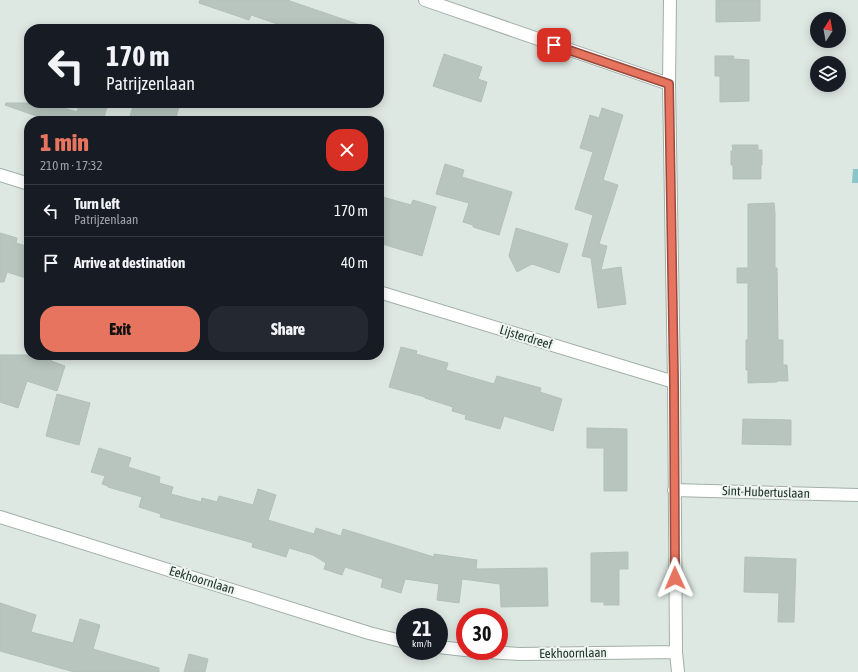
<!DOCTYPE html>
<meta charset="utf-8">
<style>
body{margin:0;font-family:"Asap Condensed",sans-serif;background:#242831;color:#f1f3f6;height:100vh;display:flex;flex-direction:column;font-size:15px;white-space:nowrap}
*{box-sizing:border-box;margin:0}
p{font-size:13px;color:#9ea1a6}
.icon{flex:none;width:22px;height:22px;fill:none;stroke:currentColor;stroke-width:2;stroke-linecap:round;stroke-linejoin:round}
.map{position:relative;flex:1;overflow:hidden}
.panel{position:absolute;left:24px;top:116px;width:360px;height:244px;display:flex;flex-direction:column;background:#171b24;border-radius:16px;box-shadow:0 2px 10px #0003}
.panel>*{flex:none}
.hud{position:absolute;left:24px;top:24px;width:360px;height:84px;border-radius:16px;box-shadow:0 2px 10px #0003;background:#171b24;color:#f1f3f6;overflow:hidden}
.needle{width:26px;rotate:11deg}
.buttons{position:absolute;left:810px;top:12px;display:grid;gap:8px}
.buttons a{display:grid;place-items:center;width:36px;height:36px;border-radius:50%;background:#171b24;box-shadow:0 2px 10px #0003;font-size:20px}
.speed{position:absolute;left:396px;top:608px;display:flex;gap:8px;font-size:20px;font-weight:700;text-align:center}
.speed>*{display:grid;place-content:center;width:52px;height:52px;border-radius:50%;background:#171b24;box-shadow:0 2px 10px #0003;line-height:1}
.speed small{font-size:10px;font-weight:400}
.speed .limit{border:6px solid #d22;background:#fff;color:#111}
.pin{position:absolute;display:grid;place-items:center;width:34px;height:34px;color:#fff;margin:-17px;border-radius:8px;box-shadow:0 2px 6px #0006}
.me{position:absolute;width:44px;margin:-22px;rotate:359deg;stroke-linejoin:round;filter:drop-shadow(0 0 3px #0008)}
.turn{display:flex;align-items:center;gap:14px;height:84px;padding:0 16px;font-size:18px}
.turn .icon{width:52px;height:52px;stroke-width:2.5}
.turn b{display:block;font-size:28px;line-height:34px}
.round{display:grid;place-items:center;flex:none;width:42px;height:42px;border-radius:16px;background:#242831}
.summary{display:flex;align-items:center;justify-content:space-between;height:68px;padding:0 16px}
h1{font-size:24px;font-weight:800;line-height:30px;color:#e6745e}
.action{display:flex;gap:8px;margin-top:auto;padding:8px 16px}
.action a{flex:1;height:46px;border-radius:16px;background:#e6745e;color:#111;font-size:16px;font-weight:800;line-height:46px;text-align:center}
.action a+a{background:#242831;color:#f1f3f6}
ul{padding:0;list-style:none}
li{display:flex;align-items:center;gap:12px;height:52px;padding:0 16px;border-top:1px solid #363941}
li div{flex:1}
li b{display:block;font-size:15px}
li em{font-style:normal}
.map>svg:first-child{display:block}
.water{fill:#89c5c9}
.building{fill:#b7c5be;stroke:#b1c1b9}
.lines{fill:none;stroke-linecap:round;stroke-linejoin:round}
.street-casing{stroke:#a2afa9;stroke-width:14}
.street{stroke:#fff;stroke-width:12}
.route-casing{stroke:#964b3d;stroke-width:10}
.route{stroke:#e6745e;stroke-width:7}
.labels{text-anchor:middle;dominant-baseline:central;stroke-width:4;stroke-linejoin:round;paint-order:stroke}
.street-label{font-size:13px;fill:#21362e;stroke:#eef5f1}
</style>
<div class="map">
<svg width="858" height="672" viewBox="0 0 858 672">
<rect width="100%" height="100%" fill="#dee8e3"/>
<path class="water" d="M 853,169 L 858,169 L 858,183 L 852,183 Z"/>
<path class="building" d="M 200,0 L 287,0 L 363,26 L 363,29 L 292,29 L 251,15 L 249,20 L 199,3 Z
M 716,0 L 760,0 L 760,21 L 716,22 Z
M 444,54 L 482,67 L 478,79 L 487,82 L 481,102 L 433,86 Z
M 715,56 L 734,56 L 733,59 L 749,60 L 749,101 L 720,102 L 720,76 L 715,76 Z
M 6,103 L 47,103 L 77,112 L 80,103 L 95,103 L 107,107 L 103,121 L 38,121 L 39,117 L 5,105 Z
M 134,103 L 180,103 L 175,121 L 136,121 L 137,118 L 130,116 Z
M 602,108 L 623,115 L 603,180 L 618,185 L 599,244 L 607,246 L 601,270 L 621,267 L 626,304 L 598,308 L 591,258 L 582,256 L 593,215 L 575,209 L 593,152 L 580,148 L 590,115 L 599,118 Z
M 732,145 L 758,145 L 758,150 L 762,150 L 762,165 L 761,165 L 761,179 L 733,179 L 733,165 L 731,165 L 731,151 L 733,151 Z
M 445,164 L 464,170 L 462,177 L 512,192 L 499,235 L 473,227 L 473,225 L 463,222 L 469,203 L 436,194 Z
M 379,196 L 411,205 L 413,200 L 436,207 L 422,256 L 379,243 Z
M 774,203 L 775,213 L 775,268 L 777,268 L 778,340 L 783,340 L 783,365 L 787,365 L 788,381 L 777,381 L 777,382 L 748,383 L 748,370 L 746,370 L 746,340 L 748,340 L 748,283 L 737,283 L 737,268 L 748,268 L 748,204 Z
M 516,228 L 568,244 L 559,273 L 532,264 L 517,272 L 509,256 Z
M 0,233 L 17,238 L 16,243 L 29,247 L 29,269 L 26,278 L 7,272 L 4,282 L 0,282 Z
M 401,347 L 417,351 L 416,354 L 448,363 L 446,370 L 494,384 L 497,376 L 541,388 L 540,392 L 562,399 L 553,431 L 504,416 L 500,429 L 465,419 L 466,415 L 452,411 L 453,407 L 425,398 L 425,397 L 389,387 Z
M 0,355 L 52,355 L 51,361 L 65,366 L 57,391 L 27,381 L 18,408 L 0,402 Z
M 57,394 L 90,403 L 79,445 L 46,436 Z
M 743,419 L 791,420 L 791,445 L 742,444 Z
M 587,428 L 627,429 L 627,491 L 604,491 L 604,448 L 587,448 Z
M 99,448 L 131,458 L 128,467 L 160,477 L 159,483 L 173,487 L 171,494 L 201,502 L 202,498 L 217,502 L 219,496 L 253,505 L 258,489 L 276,495 L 268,520 L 314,534 L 316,528 L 341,536 L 343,529 L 434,557 L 434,554 L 477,560 L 476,569 L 547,568 L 548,606 L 501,607 L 500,584 L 462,579 L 459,603 L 437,600 L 439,584 L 405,579 L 401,593 L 381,587 L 383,579 L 345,567 L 342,575 L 324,569 L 326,563 L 313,555 L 289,548 L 286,557 L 252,547 L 253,543 L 160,517 L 161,514 L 139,507 L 142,497 L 108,487 L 108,486 L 102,484 L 105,476 L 91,472 Z
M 628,552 L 628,569 L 619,569 L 619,605 L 604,605 L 604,602 L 591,602 L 591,553 Z
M 745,557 L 796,559 L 794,622 L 778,622 L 779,593 L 744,592 Z
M 0,603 L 36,615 L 31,632 L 73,643 L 80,619 L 100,625 L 93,649 L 159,668 L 159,672 L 74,672 L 0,651 Z
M 189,654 L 208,659 L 205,672 L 184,672 Z"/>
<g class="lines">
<defs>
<path id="street" d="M 425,0 L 669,84
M 670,0 L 669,84 L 674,382 L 676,652 L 678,672
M 0,175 L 29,184
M 379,292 L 674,382
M 674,490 L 858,495
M 0,517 L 369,633 L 405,642
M 439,647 L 465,650
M 472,651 L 520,654 L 676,652"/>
</defs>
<use href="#street" class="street-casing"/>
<use href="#street" class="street"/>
</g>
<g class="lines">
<defs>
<path id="route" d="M 554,45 L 669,84 L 674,382 L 675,578"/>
</defs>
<use href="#route" class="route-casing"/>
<use href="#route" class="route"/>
</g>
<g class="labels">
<g class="street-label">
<text transform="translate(526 337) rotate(17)">Lijsterdreef</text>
<text transform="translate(766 492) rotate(2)">Sint-Hubertuslaan</text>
<text transform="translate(202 580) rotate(17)">Eekhoornlaan</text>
<text transform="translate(573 653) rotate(-1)">Eekhoornlaan</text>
</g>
</g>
</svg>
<div class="buttons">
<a><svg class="needle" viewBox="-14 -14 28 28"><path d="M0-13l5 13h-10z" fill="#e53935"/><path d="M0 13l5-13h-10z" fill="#9ea1a6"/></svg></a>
<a><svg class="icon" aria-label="layers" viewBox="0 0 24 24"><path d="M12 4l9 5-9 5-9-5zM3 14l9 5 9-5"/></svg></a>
</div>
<div class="speed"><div>21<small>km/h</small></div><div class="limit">30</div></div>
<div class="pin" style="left:554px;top:45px;background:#d93025"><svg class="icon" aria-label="arrive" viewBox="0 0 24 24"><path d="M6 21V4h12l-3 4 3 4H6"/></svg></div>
<svg class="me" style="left:675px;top:578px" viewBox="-20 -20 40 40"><path d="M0-17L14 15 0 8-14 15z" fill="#e6745e" stroke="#fff" stroke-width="4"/></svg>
<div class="hud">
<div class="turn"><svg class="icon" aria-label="left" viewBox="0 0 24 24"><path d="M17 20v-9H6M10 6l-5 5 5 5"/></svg><div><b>170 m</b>Patrijzenlaan</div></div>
</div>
<section class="panel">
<div class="summary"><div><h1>1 min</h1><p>210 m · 17:32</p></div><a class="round" style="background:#d93025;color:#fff"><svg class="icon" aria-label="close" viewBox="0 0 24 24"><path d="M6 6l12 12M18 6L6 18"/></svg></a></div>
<ul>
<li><svg class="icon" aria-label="left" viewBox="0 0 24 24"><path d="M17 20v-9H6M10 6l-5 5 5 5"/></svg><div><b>Turn left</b><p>Patrijzenlaan</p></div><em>170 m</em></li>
<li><svg class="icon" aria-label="arrive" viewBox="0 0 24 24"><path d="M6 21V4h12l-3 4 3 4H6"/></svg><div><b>Arrive at destination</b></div><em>40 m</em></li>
</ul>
<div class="action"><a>Exit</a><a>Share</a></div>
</section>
</div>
